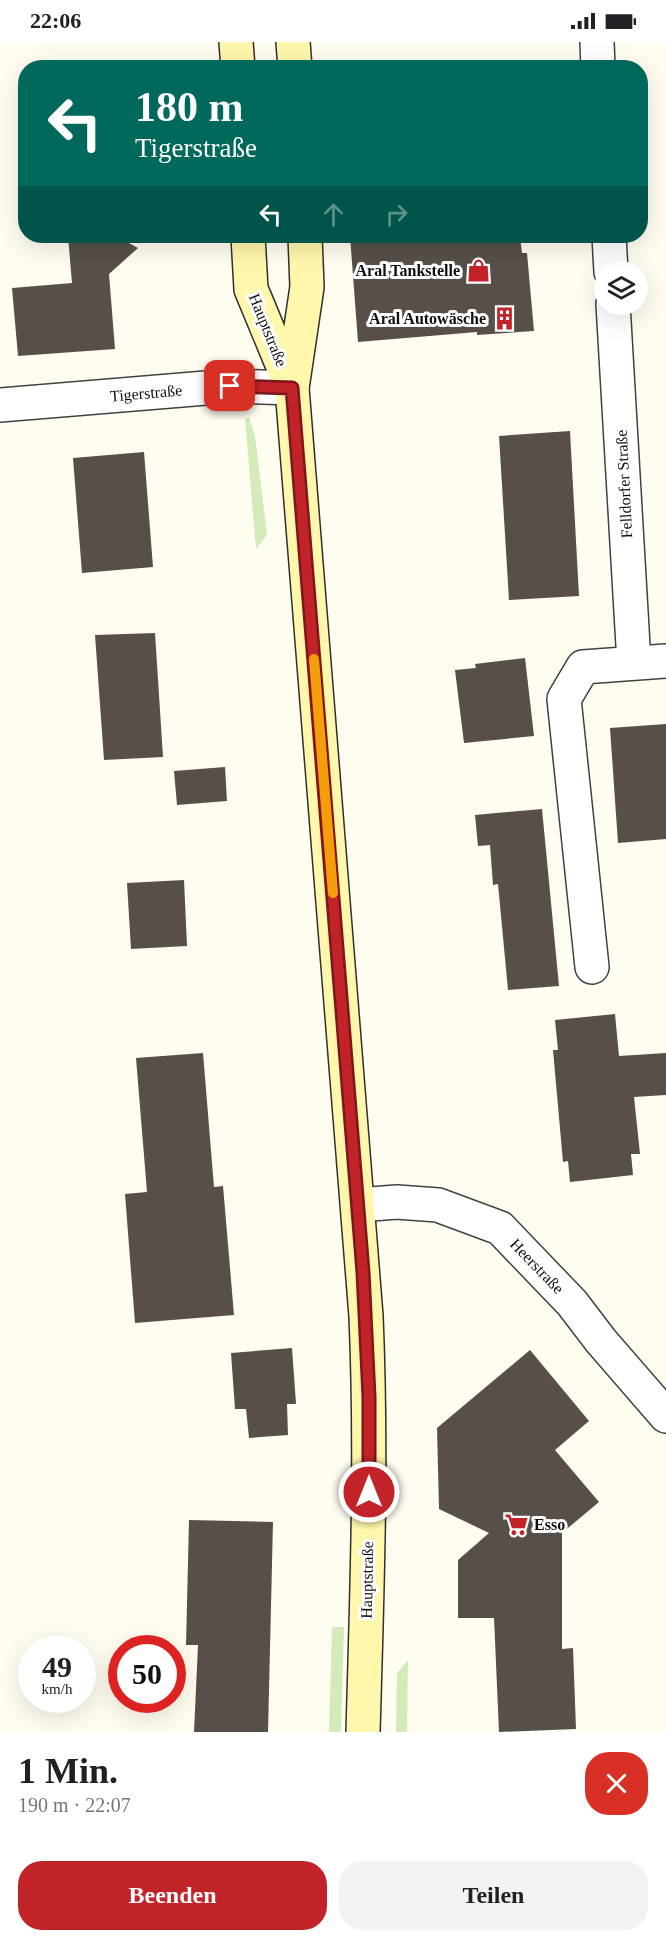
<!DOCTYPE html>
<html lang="de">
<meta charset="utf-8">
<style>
body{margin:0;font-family:Georgia,serif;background:#f2f2f2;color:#202124;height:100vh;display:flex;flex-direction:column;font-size:22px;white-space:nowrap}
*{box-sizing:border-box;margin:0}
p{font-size:20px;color:#757577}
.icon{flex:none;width:33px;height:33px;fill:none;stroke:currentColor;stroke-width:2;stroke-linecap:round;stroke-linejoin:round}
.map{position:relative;height:1690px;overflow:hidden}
.panel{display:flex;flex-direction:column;background:#fff;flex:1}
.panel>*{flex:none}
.hud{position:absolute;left:18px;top:18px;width:630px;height:183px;border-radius:24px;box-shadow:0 6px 24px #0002;background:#00695c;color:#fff;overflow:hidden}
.controls{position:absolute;left:594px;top:219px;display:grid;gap:12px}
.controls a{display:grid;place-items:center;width:54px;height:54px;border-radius:50%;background:#fff;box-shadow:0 6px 24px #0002;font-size:30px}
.speed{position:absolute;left:18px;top:1593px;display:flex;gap:12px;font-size:30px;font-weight:700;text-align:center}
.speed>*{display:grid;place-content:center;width:78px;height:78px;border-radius:50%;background:#fff;box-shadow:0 6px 24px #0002;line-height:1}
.speed small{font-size:15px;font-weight:400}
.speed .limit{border:9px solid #d22;background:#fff;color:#111}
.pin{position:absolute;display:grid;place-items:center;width:51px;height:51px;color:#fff;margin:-26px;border-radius:12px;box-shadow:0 3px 9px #0006}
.me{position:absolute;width:66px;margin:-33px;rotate:0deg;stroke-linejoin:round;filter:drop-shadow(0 0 4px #0008)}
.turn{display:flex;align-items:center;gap:21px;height:126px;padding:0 18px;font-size:27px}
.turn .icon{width:78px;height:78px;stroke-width:2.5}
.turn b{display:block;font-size:42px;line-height:51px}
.lanes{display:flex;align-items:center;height:57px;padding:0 18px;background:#0003;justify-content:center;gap:30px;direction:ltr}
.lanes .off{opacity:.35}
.round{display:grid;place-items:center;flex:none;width:63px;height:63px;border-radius:24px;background:#f2f2f2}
.headline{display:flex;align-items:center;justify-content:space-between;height:102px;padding:0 18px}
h1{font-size:36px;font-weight:600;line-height:45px}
.cta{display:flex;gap:12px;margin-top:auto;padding:12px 18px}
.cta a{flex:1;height:69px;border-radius:24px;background:#c22329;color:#fff;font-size:24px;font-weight:600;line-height:69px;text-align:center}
.cta a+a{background:#f2f2f2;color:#202124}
.status{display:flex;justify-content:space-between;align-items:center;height:42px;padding:0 30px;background:#fff;direction:ltr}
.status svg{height:16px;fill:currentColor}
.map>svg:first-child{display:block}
.green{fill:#d2ebb8}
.building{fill:#57504a}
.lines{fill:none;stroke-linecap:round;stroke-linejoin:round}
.minor-casing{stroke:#414141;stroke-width:36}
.tertiary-casing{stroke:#414141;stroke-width:36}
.secondary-casing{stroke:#303030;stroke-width:36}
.minor{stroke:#fff;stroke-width:33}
.tertiary{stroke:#fff;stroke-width:33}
.secondary{stroke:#fff7ab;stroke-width:33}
.route-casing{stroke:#7e171b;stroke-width:15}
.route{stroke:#c22329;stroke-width:10}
.slow{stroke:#f59e0b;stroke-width:10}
.labels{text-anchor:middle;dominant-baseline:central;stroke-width:6;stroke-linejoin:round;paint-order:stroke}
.poi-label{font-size:16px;font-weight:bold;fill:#0e0e0e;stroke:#fff;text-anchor:end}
.street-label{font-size:16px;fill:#0e0e0e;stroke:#fff}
</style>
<div class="status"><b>22:06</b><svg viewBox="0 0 49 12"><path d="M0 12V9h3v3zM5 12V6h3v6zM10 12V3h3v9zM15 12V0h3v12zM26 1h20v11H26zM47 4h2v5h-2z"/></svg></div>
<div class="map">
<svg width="666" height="1690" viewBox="0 0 666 1690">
<rect width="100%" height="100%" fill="#fffcf0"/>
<path class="green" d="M 249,375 L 255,394 L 267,493 L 256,507 L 245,377 Z
M 332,1585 L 344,1585 L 341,1690 L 329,1690 Z
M 408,1618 L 407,1690 L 396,1690 L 397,1631 Z"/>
<path class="building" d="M 68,194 L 116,194 L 138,206 L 109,232 L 115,307 L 18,314 L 12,246 L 72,241 Z
M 350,194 L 520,194 L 522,211 L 527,211 L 534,289 L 477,293 L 477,290 L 358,300 Z
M 570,389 L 579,554 L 509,558 L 499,394 Z
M 144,410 L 153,525 L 82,531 L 73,416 Z
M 155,591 L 163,715 L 104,718 L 95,593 Z
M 525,616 L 534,694 L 464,701 L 455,628 L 476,626 L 475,622 Z
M 666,682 L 666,797 L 618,801 L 610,686 Z
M 225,725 L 227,759 L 177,763 L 174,729 Z
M 542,767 L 559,944 L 508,948 L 498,842 L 493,843 L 490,803 L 478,804 L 475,773 Z
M 184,838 L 187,904 L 131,907 L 127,841 Z
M 615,972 L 619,1014 L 666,1011 L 666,1053 L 634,1055 L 640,1112 L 631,1112 L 633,1133 L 570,1140 L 568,1119 L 563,1120 L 553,1008 L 558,1008 L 555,978 Z
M 203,1011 L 214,1145 L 223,1144 L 234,1273 L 135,1281 L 125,1152 L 147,1150 L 136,1016 Z
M 292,1306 L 296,1362 L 287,1362 L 288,1393 L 249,1396 L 246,1367 L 235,1367 L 231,1311 Z
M 530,1308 L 589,1379 L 555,1408 L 599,1460 L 562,1491 L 562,1607 L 573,1606 L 576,1687 L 499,1690 L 494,1576 L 458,1576 L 458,1518 L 489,1491 L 439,1467 L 437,1386 Z
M 189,1478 L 273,1480 L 268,1690 L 194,1690 L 198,1603 L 186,1603 Z"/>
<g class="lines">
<defs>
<path id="minor" d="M 597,0 L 598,26
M 609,194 L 611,230
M 613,262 L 634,621
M 0,363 L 230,344 L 292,346
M 592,925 L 564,657 L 583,625 L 666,619"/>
<path id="tertiary" d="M 358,1163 L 397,1160 L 438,1163 L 500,1186 L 572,1261 L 601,1299 L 666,1374"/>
<path id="secondary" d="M 236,0 L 238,26
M 293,0 L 295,26
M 248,194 L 251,247 L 292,346
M 305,194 L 307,245 L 292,346 L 366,1274 C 372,1413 367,1551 363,1690"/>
</defs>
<use href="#minor" class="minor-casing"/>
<use href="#tertiary" class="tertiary-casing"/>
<use href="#secondary" class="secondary-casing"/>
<use href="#minor" class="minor"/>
<use href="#tertiary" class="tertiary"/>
<use href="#secondary" class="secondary"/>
</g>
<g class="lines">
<defs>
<path id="route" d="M 230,344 L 292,346 L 363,1230 L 369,1355 L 369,1450"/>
</defs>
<use href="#route" class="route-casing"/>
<use href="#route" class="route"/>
<path class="slow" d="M 314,617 L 333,851"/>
</g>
<defs>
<symbol id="shop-bare" viewBox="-9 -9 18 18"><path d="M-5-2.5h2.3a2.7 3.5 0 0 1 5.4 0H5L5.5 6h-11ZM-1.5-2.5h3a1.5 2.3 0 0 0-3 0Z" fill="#c22329" stroke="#fff" stroke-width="2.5" paint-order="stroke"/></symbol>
<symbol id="building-bare" viewBox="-9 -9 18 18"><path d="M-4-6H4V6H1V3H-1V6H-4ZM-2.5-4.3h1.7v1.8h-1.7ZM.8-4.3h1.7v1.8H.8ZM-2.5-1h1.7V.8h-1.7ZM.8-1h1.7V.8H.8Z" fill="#c22329" stroke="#fff" stroke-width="2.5" paint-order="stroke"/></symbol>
<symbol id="supermarket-bare" viewBox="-9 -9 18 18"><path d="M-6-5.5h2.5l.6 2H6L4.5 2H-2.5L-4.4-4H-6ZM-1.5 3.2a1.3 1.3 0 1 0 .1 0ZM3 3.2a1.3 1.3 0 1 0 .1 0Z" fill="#c22329" stroke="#fff" stroke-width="2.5" paint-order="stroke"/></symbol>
</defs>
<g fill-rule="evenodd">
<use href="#shop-bare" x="462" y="212" width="33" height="33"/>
<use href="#building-bare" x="488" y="260" width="33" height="33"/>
<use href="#supermarket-bare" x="500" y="1466" width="33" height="33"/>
</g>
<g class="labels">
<g class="poi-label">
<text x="460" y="228">Aral Tankstelle</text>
<text x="486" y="276">Aral Autowäsche</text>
<text x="534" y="1482" text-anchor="start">Esso</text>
</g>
<g class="street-label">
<text transform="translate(268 288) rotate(68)">Hauptstraße</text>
<text transform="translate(146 351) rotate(-5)">Tigerstraße</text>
<text transform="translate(624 442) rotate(-93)">Felldorfer Straße</text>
<text transform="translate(537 1224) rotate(46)">Heerstraße</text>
<text transform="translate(367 1538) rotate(-89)">Hauptstraße</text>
</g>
</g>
</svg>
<div class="controls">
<a><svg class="icon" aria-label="layers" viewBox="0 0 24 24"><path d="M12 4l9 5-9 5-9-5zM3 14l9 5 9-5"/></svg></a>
</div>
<div class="speed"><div>49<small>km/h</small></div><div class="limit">50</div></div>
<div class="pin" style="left:230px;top:344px;background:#d93025"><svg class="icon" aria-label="arrive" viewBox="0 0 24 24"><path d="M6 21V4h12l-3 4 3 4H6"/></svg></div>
<svg class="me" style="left:369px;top:1450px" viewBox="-20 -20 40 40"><circle r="17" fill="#c22329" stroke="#fff" stroke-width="3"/><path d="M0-11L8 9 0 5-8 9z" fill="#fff"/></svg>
<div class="hud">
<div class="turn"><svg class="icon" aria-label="left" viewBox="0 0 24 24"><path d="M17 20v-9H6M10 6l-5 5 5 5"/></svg><div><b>180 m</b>Tigerstraße</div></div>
<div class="lanes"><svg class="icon" aria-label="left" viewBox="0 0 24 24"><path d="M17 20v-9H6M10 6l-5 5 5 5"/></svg><svg class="icon off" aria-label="ahead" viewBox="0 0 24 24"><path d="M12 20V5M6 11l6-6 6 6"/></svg><svg class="icon off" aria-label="right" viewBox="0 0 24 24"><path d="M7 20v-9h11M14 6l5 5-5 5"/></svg></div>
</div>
</div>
<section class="panel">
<div class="headline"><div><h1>1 Min.</h1><p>190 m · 22:07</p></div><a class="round" style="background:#d93025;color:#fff"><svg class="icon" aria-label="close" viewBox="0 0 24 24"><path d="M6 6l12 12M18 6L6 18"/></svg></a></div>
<div class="cta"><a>Beenden</a><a>Teilen</a></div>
</section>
